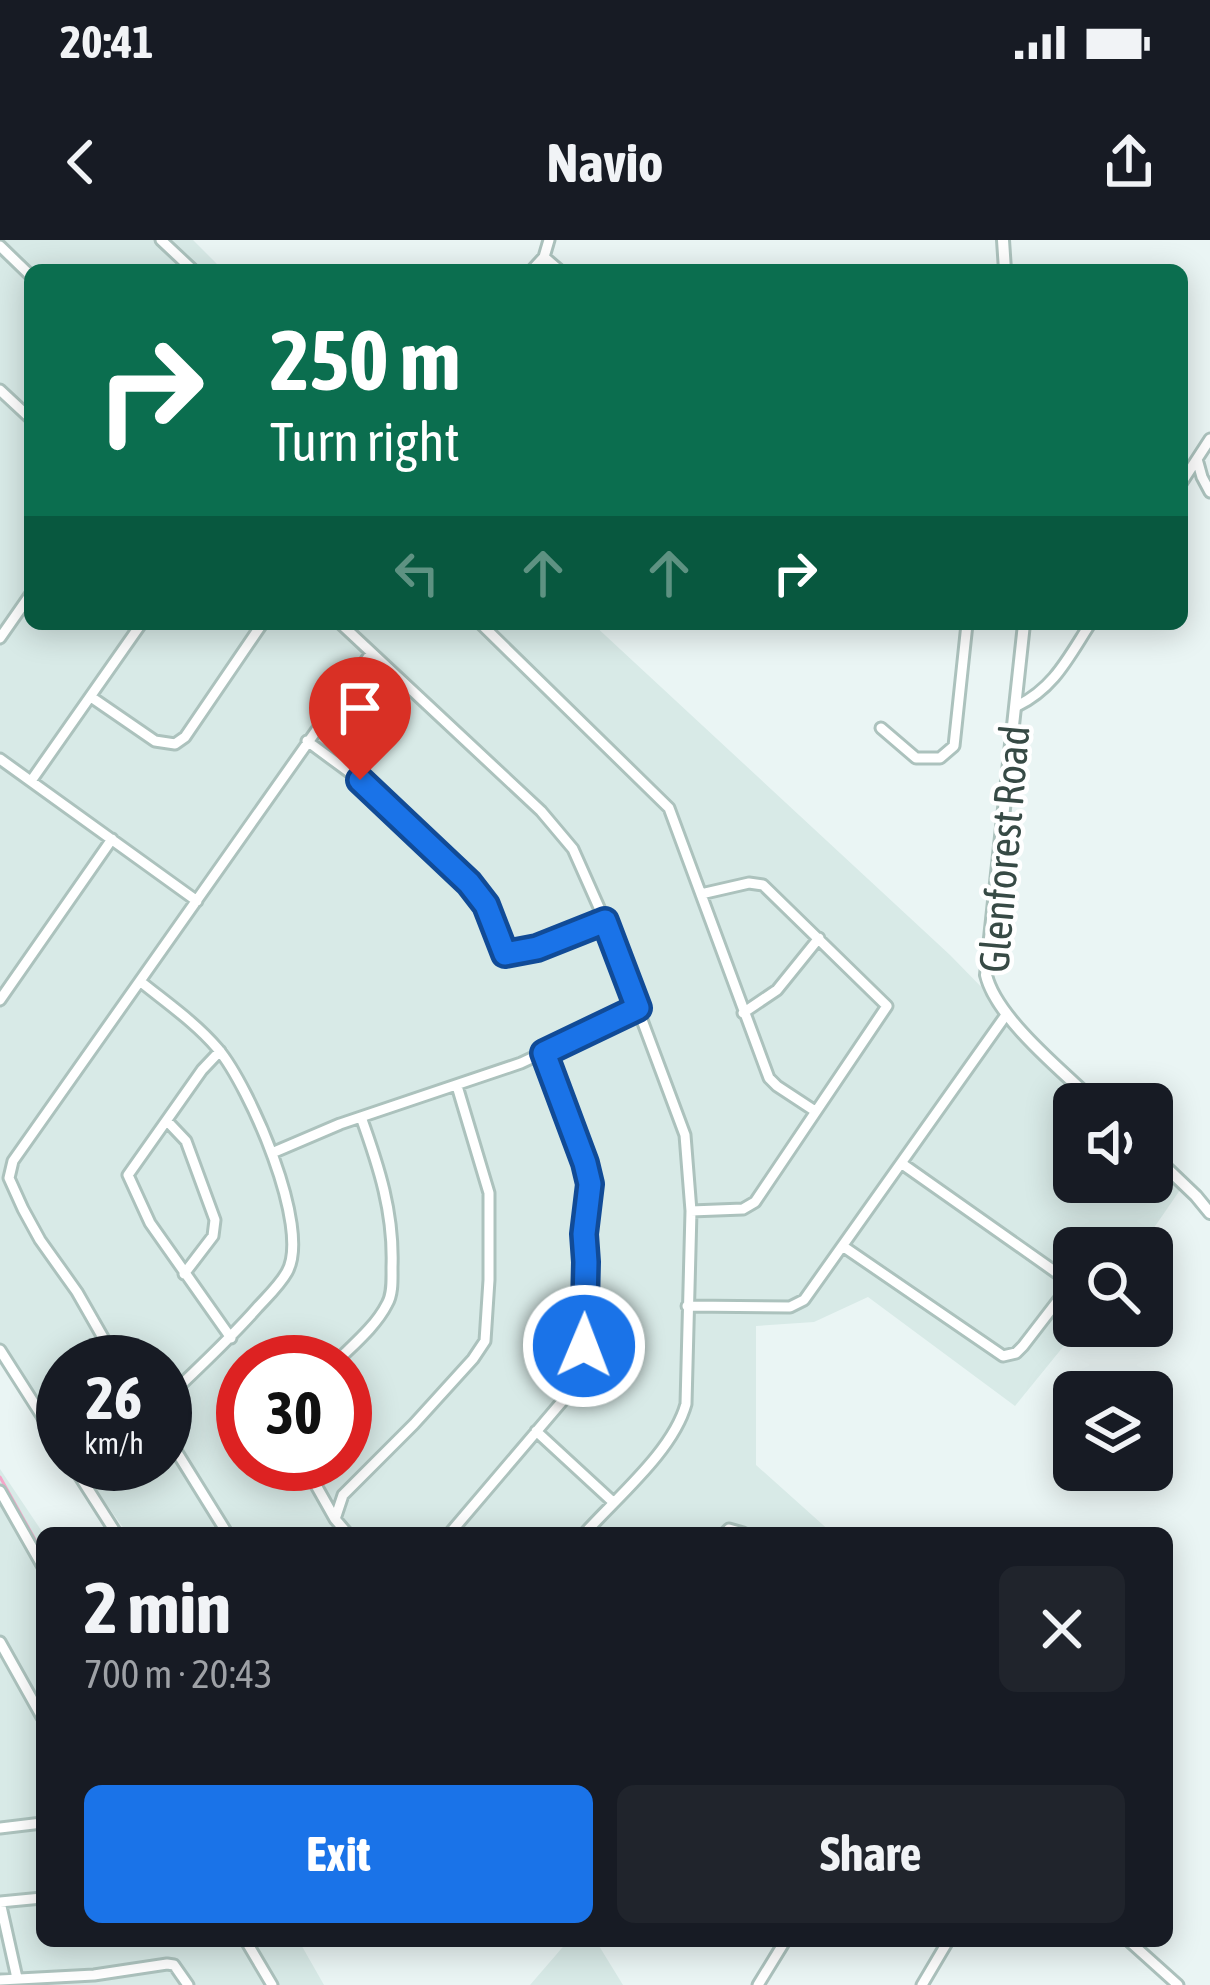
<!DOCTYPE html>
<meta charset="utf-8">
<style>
body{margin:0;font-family:"Asap Condensed",sans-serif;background:#20242c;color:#f1f3f6;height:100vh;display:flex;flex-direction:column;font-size:45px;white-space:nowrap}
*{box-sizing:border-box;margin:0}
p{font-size:39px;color:#9ea1a6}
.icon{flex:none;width:66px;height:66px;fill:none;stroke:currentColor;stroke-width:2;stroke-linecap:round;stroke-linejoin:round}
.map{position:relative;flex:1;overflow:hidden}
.drawer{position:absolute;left:36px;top:1287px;width:1137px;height:420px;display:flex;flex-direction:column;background:#171b24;border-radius:18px;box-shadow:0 6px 30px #0003}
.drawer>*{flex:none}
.hud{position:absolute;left:24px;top:24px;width:1164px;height:366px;border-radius:18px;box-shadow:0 6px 30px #0003;background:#0b6e4f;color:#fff;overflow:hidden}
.tools{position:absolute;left:1053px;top:843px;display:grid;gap:24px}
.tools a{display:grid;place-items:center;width:120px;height:120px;border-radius:18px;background:#171b24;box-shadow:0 6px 30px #0003;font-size:60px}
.speed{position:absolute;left:36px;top:1095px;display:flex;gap:24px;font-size:60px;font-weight:700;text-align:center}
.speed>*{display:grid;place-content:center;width:156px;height:156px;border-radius:50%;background:#171b24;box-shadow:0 6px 30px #0003;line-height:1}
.speed small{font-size:30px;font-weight:400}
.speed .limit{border:18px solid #d22;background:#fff;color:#111}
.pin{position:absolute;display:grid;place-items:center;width:102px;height:102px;color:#fff;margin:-123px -51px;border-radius:50% 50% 50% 0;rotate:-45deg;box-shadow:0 0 12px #0007}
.pin .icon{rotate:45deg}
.me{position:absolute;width:132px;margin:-66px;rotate:1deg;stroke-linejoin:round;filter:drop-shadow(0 0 9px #0008)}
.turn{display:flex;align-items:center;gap:42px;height:252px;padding:0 48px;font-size:54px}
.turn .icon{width:156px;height:156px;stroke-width:2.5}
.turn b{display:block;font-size:84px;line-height:102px}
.lanes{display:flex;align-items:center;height:114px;padding:0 48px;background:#0003;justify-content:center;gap:60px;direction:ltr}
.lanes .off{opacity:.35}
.round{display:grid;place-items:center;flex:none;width:126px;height:126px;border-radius:18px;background:#20242c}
.summary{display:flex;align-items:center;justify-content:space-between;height:204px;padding:0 48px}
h1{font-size:72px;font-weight:700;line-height:90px}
.action{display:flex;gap:24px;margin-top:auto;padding:24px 48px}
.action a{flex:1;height:138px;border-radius:18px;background:#1a73e8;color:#fff;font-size:48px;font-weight:700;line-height:138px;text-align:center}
.action a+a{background:#20242c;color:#f1f3f6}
.status{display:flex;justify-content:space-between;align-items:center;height:84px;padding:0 60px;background:#171b24;direction:ltr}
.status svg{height:33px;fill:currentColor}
header{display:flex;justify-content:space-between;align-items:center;height:156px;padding:0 48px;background:#171b24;font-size:54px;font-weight:700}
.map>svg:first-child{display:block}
.residential{fill:#d8eae7;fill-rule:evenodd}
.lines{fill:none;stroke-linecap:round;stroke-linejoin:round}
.stream{stroke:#f4a5c8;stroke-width:3}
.minor-casing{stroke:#acc2bd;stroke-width:15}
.tertiary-casing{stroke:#acc2bd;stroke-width:16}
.minor{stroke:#fff;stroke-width:9}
.tertiary{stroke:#fff;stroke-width:10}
.route-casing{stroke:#114b97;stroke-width:30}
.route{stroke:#1a73e8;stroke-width:21}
.labels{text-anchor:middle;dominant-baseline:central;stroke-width:9;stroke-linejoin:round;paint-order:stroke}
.street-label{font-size:42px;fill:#374a45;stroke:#fff}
</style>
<div class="status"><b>20:41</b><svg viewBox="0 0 49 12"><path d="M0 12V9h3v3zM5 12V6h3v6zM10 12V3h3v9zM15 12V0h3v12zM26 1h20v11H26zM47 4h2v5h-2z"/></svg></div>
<header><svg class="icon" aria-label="back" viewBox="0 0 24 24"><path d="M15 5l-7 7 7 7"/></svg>Navio<svg class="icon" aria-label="share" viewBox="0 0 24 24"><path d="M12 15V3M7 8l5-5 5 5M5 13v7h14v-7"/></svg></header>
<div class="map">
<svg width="1210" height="1745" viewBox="0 0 1210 1745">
<rect width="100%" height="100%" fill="#eaf5f4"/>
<path class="residential" d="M 0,0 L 193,0 L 223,30 L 30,30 L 30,384 L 593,384 L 950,715 L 1096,864 L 1074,864 L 1074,942 L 1152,942 L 1152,921 L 1180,950 L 1140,1008 L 1074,1008 L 1074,1086 L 1080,1086 L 1015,1166 L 868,1057 L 814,1082 L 756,1086 L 756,1225 L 832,1293 L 127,1293 L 78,1224 L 165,1224 L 165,1122 L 63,1122 L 63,1203 L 0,1116 ZM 243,1122 L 345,1122 L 345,1224 L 243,1224 Z
M 0,1229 L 43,1293 L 42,1701 L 299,1701 L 324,1745 L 0,1745 Z
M 568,1701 L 596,1701 L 623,1745 L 530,1745 Z"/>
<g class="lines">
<path class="stream" d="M 0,1237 L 42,1312"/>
<defs>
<path id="minor" d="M 161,0 L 193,30
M 549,0 L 544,17 L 559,30
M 0,6 L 30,35
M 532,30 L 544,17
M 0,150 L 30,178
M 1197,219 L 1202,237 L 1210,252
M 1182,242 L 1210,199
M 341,384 L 541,571 L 573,609 L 605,681 L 685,895 L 691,971 L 686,1164 C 673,1211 617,1257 585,1293
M 481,384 L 669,568 L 769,838 L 777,846 L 815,871
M 0,398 L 30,355
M 91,457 L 155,501 L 175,504 L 185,497 L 262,384
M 1017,466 C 1054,448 1068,418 1090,384
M 881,488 L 916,518 L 940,518 L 954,506 L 967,384
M 307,501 L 360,540 L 456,629 L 486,665 L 505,714 L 537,708 L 605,681
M 0,519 L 197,661
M 31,541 L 141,384
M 141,742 C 167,763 196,783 218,809 C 249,846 312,988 287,1032 C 279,1046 267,1057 257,1068 C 228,1101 196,1130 165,1160
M 0,760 L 112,599
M 743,773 L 777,750 L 819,698
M 220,811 L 202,830 L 128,935 L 150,983 L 231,1098
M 167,881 L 186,901 L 215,980 L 213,996 L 184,1034
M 272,913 L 340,884 L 521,823 L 638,768
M 691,971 L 743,969 L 755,962 L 887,766 L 763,645 L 749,643 L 701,654
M 844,1007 L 1003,1116 L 1016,1113 L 1023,1106 L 1063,1054 C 1066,1044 1064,1040 1057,1033 L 901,923
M 687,1066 L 790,1067 L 804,1060 L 1006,775
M 0,1110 L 63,1209
M 117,1122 L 77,1052 L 40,1000 L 23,969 L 9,938 L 13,921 L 371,413
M 336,1122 C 353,1105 376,1086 387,1064 C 393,1054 392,1039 392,1027 C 394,973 379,927 361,877
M 536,1191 L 613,1262
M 165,1193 L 227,1293
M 72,1224 L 116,1293
M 304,1224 L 335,1279 L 347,1293
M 0,1251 L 42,1325
M 335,1279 L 343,1255 L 414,1184 L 473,1119 L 485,1101 L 489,1040 L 489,953 L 457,846
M 450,1293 L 576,1145 L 581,1130 L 587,1022 L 584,994 L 589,944 L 585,923 L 544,813
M 725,1293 L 729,1289 L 743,1293
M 0,1402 L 42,1477
M 0,1588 L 42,1583
M 0,1662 L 17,1738
M 0,1662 L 42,1658
M 246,1701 L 272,1745
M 1129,1701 L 1178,1745
M 0,1740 L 94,1735 L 167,1724 L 174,1725 L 188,1745
M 758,1745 L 785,1701
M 922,1745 L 948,1701"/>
<path id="tertiary" d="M 1003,0 L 1005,30
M 1024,384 L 986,735 C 996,778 1064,833 1097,864
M 1152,914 L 1196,956 L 1210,973"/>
</defs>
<use href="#minor" class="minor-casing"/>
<use href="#tertiary" class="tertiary-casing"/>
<use href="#minor" class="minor"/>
<use href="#tertiary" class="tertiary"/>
</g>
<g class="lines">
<defs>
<path id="route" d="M 360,540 L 469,643 L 486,665 L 505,714 L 537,708 L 605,681 L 638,768 L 544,813 L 585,923 L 590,944 L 584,994 L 586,1022 L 584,1106"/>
</defs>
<use href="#route" class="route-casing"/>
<use href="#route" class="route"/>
</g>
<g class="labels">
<g class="street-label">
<text transform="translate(1004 609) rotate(-85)">Glenforest Road</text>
</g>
</g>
</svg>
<div class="tools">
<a><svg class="icon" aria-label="sound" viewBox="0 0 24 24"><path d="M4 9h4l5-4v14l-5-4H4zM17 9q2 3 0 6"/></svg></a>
<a><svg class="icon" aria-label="search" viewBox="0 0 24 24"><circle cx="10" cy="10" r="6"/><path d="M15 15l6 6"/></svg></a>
<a><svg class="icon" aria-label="layers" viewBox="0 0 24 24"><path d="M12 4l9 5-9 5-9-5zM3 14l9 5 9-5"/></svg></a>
</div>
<div class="speed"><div>26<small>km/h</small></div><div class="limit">30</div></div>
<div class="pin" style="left:360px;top:540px;background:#d93025"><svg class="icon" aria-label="arrive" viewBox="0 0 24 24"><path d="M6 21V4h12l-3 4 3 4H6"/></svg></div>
<svg class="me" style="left:584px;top:1106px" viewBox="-20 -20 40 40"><circle r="17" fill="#1a73e8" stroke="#fff" stroke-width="3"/><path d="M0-11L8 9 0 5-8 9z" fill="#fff"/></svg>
<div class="hud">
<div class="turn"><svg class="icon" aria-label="right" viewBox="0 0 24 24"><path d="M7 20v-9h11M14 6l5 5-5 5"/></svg><div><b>250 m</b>Turn right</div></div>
<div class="lanes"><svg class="icon off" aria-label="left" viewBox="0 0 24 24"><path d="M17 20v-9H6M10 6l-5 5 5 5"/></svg><svg class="icon off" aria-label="ahead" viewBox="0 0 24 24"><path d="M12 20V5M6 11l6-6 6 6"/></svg><svg class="icon off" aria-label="ahead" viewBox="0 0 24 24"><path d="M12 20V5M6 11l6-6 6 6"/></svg><svg class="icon" aria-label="right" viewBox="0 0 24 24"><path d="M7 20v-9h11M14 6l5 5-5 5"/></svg></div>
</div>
<section class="drawer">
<div class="summary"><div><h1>2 min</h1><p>700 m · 20:43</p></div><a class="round"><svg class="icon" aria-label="close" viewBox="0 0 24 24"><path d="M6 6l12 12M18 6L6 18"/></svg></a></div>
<div class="action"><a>Exit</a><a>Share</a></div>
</section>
</div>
